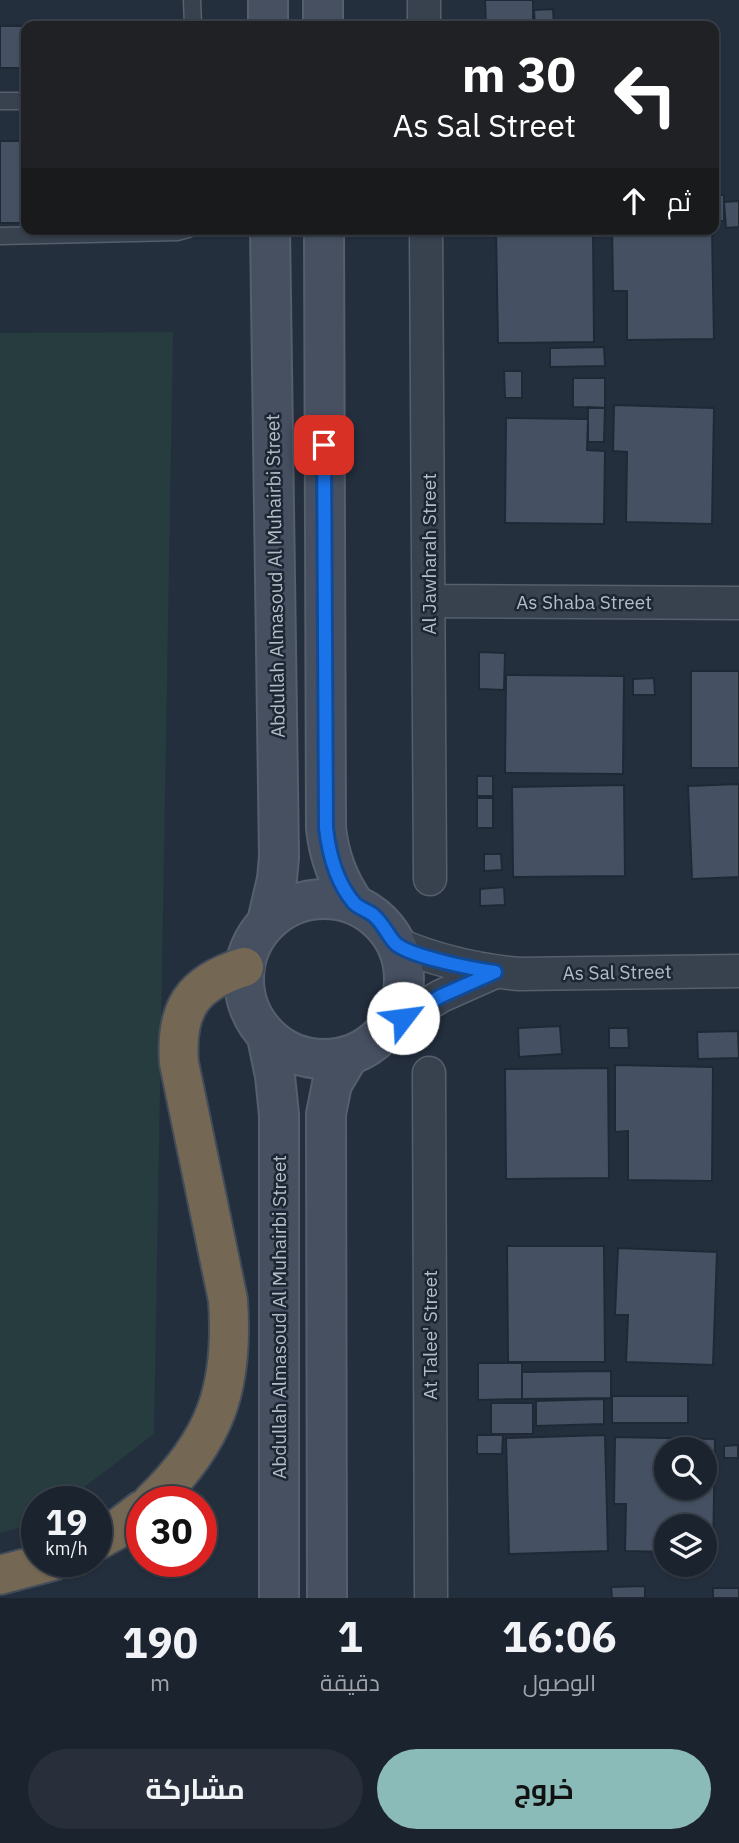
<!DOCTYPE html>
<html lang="ar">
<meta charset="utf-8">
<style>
body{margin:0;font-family:"IBM Plex Sans",Cairo,sans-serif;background:#282f3a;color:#f1f3f6;direction:rtl;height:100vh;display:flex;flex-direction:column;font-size:26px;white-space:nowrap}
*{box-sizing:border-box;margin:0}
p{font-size:23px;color:#a0a4aa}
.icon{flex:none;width:38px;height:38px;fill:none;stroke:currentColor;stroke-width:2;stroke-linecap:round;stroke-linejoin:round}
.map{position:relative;height:1598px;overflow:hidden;direction:ltr}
.panel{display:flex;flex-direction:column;background:#1b232e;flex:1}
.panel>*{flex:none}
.top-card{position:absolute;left:21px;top:21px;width:698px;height:214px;border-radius:14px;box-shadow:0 2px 5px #0004,0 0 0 2px #39404a;direction:rtl;background:#202124;color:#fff;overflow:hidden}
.tools{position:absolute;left:654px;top:1437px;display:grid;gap:14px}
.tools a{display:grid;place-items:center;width:63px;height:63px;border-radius:50%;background:#1b232e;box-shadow:0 2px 5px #0004,0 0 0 2px #39404a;font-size:35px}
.speed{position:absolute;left:21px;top:1486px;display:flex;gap:14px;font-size:35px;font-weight:700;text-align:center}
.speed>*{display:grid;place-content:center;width:91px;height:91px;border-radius:50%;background:#1b232e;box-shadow:0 2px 5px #0004,0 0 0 2px #39404a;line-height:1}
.speed small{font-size:18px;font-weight:400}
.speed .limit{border:10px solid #d22;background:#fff;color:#111}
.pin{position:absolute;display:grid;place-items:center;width:60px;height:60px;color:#fff;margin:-30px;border-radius:14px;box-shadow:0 4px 10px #0006}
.me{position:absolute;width:77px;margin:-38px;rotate:60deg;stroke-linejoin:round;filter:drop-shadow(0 0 5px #0008)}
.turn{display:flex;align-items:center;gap:24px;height:147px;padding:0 28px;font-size:32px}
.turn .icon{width:91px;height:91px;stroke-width:2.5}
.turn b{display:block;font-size:49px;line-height:60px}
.then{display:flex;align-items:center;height:66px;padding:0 28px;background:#0003;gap:14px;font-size:26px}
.eta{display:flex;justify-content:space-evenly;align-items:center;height:119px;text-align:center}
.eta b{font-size:42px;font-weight:700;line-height:49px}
.button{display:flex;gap:14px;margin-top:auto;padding:14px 28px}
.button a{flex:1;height:80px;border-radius:42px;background:#8bbbb9;color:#111;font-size:28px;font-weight:700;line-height:80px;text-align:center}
.button a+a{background:#282f3a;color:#f1f3f6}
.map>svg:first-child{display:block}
.green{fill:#263c3f}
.building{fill:#455162;stroke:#1f2835;stroke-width:2;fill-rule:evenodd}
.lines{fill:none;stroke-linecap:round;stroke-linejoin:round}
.lane-casing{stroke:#565f6c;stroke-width:19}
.street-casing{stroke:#565f6c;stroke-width:35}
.secondary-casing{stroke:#565f6c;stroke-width:42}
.highway-casing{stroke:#434c59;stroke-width:42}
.lane{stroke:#38414e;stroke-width:16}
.street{stroke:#38414e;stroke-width:32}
.secondary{stroke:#465061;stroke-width:38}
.highway{stroke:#746855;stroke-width:38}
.route-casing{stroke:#114b97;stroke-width:18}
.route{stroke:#1a73e8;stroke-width:12}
.labels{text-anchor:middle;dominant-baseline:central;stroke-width:5;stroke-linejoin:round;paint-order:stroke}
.street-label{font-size:19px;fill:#b4bcc9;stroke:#1d2633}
</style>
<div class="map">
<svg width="739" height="1598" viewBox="0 0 739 1598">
<rect width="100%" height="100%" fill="#242f3e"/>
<path class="green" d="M 173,332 L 154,1434 L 66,1501 L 37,1502 L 37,1523 L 0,1533 L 0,333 Z"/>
<path class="building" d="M 485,0 L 533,0 L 533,26 L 486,26 Z
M 553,9 L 554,26 L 535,26 L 534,10 Z
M 167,23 L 167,26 L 26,26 L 26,68 L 0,68 L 0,26 Z
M 0,141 L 26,141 L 26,223 L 0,223 Z
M 714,195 L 724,195 L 724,221 L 714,221 Z
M 739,201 L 739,227 L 726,228 L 724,202 Z
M 593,229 L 594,342 L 498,343 L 496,230 Z
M 612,229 L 712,229 L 714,339 L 627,340 L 627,291 L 613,291 Z
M 604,347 L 605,366 L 550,367 L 550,348 Z
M 504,371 L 522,371 L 522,398 L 505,398 Z
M 573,378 L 605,378 L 605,408 L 573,407 Z
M 614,405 L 714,408 L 712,524 L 626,522 L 627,452 L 613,451 Z
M 588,407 L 605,408 L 604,442 L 588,442 Z
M 506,418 L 588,419 L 587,450 L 605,451 L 604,524 L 505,523 Z
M 479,652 L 505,653 L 504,690 L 479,689 Z
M 691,671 L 739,671 L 739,768 L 691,768 Z
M 506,675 L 624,676 L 623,774 L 505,773 Z
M 654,678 L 655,695 L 633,695 L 633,679 Z
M 477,776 L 493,776 L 493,796 L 477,796 Z
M 739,784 L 739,877 L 692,879 L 688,786 Z
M 624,785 L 625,876 L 513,877 L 512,787 Z
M 477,798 L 493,798 L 493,828 L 477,828 Z
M 484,854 L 501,854 L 502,870 L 484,871 Z
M 504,887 L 505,905 L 480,906 L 480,889 Z
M 560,1026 L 562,1054 L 519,1057 L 518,1028 Z
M 609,1028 L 628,1028 L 629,1048 L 609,1048 Z
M 738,1031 L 739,1058 L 698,1059 L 697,1032 Z
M 615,1065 L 713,1067 L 712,1181 L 628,1180 L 628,1131 L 615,1132 Z
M 608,1068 L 609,1178 L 506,1179 L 505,1069 Z
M 507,1246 L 604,1246 L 605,1362 L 508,1362 Z
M 618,1248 L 717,1252 L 713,1365 L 626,1362 L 628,1315 L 615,1315 Z
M 478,1363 L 522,1363 L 522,1399 L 478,1400 Z
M 611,1371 L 611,1398 L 522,1399 L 522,1372 Z
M 612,1396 L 688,1396 L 688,1423 L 612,1423 Z
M 604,1399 L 604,1424 L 536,1426 L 536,1401 Z
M 491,1403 L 533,1403 L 533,1434 L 491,1434 Z
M 477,1435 L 503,1435 L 502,1454 L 477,1454 Z
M 605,1435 L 608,1551 L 509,1554 L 506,1438 Z
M 615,1437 L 715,1439 L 713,1553 L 705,1553 L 705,1526 L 667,1526 L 667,1552 L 625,1551 L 626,1504 L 614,1504 ZM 667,1449 L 705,1449 L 705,1488 L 667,1488 Z
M 738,1445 L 738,1458 L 724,1458 L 724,1446 Z
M 645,1586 L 645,1598 L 612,1598 L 611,1587 Z
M 713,1588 L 739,1588 L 739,1598 L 713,1598 Z"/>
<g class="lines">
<defs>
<path id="lane" d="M 192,0 L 193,26
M 0,101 L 26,101
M 0,236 L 177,232 L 188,229"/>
<path id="street" d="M 424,0 L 424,26
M 426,229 L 430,879
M 430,601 L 739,603
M 397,944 C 437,961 476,970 519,974 L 739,971
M 391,1026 L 441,996 L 495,972
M 429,1073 L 431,1598"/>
<path id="secondary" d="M 323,0 L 323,26
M 268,26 L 268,0
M 324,229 L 326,828 C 329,857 338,881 355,905
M244 979a80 80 0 1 1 160 0a80 80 0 1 1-160 0Z
M 267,922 L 277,879 L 279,857 L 270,229
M 267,1037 L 275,1076 L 279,1115 L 279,1598
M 327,1598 L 326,1114 L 332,1084 L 348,1057"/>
<path id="highway" d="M 152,1502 C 216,1440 234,1388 228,1300 L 179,1063 C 175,1009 192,983 244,967
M 96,1541 L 116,1530 L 142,1510
M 0,1575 L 53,1561"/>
</defs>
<use href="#lane" class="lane-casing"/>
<use href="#street" class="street-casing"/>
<use href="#secondary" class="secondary-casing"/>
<use href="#highway" class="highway-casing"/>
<use href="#lane" class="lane"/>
<use href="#street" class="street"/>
<use href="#secondary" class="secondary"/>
<use href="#highway" class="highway"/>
</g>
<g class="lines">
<defs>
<path id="route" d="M 324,445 L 326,828 C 329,854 336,882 354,903 C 359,908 366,910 372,914 C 383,922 387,935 396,944 C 412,957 473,969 495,972 L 441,996 L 403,1018"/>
</defs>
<use href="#route" class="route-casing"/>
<use href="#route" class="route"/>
</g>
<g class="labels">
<g class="street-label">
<text transform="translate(429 554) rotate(-90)">Al Jawharah Street</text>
<text transform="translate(275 576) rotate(-91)">Abdullah Almasoud Al Muhairbi Street</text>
<text x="584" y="602">As Shaba Street</text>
<text transform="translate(617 972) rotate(-1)">As Sal Street</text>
<text transform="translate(279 1317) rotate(-90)">Abdullah Almasoud Al Muhairbi Street</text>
<text transform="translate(430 1335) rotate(-90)">At Talee' Street</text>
</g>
</g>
</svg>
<div class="tools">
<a><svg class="icon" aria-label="search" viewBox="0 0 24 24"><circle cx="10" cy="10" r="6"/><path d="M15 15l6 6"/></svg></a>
<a><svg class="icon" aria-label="layers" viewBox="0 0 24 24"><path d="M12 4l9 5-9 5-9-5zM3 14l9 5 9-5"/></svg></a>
</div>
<div class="speed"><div>19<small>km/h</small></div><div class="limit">30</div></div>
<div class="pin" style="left:324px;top:445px;background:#d93025"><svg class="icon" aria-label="arrive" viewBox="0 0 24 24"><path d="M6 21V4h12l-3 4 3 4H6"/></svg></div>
<svg class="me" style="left:403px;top:1018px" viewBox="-20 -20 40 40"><circle r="19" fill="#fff"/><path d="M0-13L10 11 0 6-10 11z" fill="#1a73e8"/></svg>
<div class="top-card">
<div class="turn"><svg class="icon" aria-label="left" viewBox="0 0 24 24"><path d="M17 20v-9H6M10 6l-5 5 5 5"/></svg><div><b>30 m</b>As Sal Street</div></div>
<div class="then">ثم<svg class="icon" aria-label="ahead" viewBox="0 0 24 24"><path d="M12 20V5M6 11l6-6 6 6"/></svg></div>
</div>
</div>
<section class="panel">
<div class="eta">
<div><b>16:06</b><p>الوصول</p></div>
<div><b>1</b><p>دقيقة</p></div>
<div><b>190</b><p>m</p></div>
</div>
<div class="button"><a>خروج</a><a>مشاركة</a></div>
</section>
